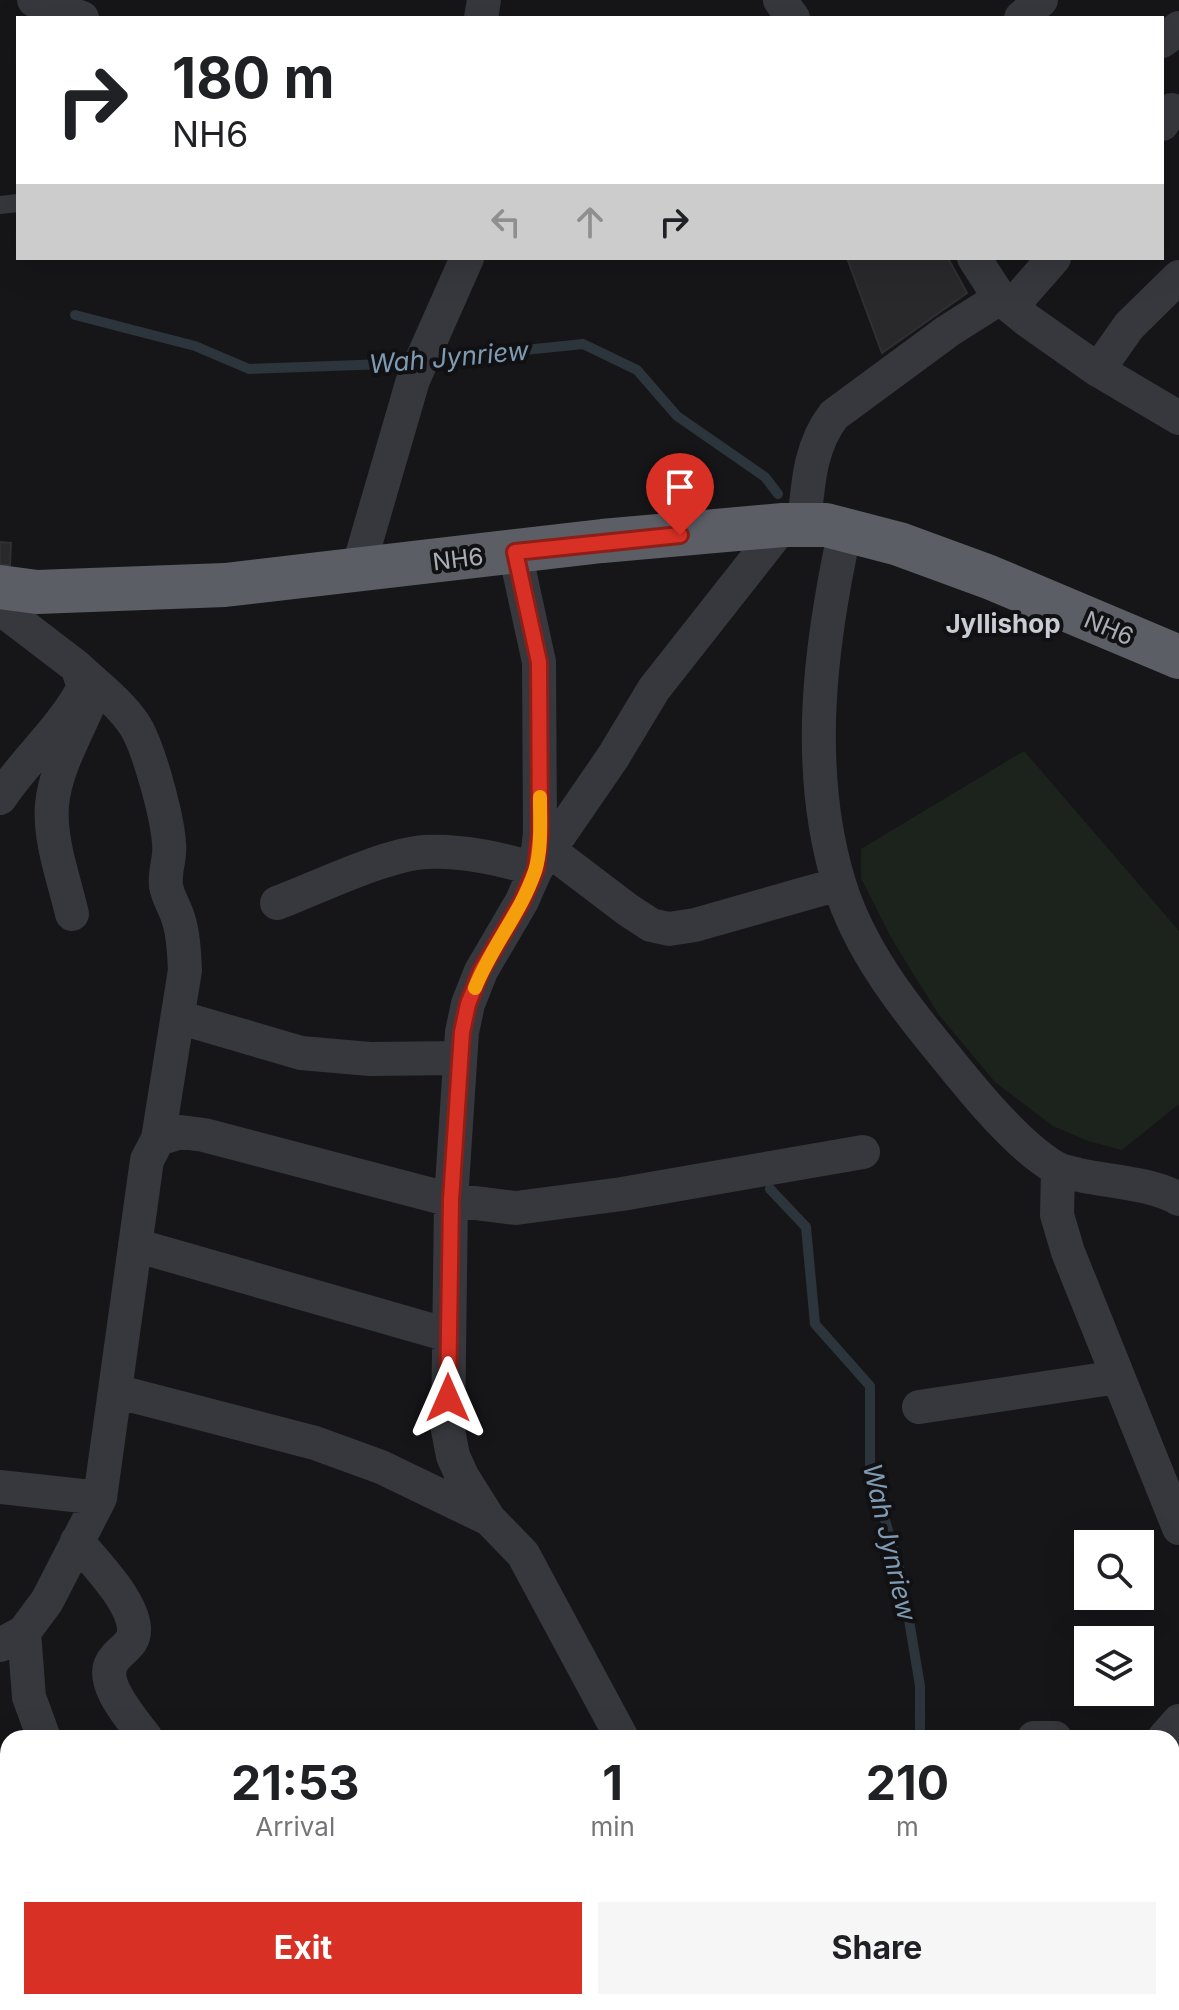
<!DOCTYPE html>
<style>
body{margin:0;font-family:Inter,sans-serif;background:#f6f6f6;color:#202124;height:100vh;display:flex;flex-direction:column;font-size:30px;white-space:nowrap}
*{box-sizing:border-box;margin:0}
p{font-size:26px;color:#757577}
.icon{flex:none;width:44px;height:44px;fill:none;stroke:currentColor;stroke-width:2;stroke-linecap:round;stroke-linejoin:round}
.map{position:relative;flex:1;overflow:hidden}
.drawer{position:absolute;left:0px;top:1730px;width:1180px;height:280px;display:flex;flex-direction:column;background:#fff;border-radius:24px 24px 0 0;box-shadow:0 8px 32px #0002}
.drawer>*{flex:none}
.top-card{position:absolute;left:16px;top:16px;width:1148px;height:244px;border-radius:0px;box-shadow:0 8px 32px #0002;background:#fff;color:#202124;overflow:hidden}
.fabs{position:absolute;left:1074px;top:1530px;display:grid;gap:16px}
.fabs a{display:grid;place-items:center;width:80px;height:80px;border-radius:0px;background:#fff;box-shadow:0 8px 32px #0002;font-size:40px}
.pin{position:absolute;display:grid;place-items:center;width:68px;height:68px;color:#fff;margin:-82px -34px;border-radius:50% 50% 50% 0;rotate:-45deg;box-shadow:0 0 8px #0007}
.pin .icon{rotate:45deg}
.me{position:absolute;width:88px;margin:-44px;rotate:0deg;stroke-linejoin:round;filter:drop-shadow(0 0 6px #0008)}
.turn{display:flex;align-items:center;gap:28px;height:168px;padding:0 24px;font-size:36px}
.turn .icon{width:104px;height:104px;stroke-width:2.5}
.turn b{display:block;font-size:56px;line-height:68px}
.lanes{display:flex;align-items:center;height:76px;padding:0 24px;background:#0003;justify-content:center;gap:40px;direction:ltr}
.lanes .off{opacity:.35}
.eta{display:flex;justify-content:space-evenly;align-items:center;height:136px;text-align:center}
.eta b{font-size:48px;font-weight:700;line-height:56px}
.primary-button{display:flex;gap:16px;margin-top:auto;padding:16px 24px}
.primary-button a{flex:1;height:92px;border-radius:0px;background:#d93025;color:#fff;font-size:32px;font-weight:700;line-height:92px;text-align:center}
.primary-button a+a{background:#f6f6f6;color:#202124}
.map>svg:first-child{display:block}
.green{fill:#1c231d}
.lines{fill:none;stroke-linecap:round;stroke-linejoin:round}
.stream{stroke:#2c353c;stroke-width:10}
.building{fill:#29292c;stroke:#303034;stroke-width:2}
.service{stroke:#37383d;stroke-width:18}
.minor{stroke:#37383d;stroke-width:34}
.trunk{stroke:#5b5e65;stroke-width:44}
.route-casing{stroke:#8d1f18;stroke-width:20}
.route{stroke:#d93025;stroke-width:14}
.slow{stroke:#f59e0b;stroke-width:14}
.labels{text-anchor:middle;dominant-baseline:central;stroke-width:8;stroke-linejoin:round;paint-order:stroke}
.street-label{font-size:24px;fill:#a8adb8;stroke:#111113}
.water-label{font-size:26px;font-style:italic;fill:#7f9bb3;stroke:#111113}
.neighbourhood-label{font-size:26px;font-weight:bold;fill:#c9ccd4;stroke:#111113}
</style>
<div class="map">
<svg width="1179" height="2010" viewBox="0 0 1179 2010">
<rect width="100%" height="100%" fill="#161618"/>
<path class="green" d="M 1024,751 L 1179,931 L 1179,1104 L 1122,1150 L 1088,1141 L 1053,1126 L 995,1082 L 939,1015 L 893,941 L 861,878 L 861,849 Z"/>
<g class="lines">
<path class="stream" d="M 75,315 L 195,346 L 249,369 L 387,364 L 583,344 L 637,370 L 677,416 L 765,477 L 778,494
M 770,1189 L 806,1227 L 815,1324 L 870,1386 L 870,1469 L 902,1578 L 920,1686 L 920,1738
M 892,2010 L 892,2002"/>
</g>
<path class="building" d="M 847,258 L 948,258 L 967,293 L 882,353 Z
M 0,542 L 11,543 L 10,565 L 0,565 Z"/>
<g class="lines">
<path class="service" d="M 0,205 L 18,203"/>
<path class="minor" d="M 34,0 L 82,18
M 780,0 L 793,18
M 481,18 L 484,0
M 1021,18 L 1041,0
M 1162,41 L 1179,28
M 1162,124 L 1172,110
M 974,258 L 1000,298 L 1027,320 L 1098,370 L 1179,418
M 1011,307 L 1054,258
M 1098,370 L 1129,326 L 1179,277
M 804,525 C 808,486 809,447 834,415 L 948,331 L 1000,298
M 845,530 C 820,645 804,767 839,883 C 859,949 903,1005 946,1057 C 974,1092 1018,1146 1056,1168 C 1063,1172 1072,1173 1079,1175 C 1111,1182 1151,1183 1179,1199
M 515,552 L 539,662 L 540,833 L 536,869 L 522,901 L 481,971 L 468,1004 L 462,1032 L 451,1200 L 448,1430 L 453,1456 L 462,1476 L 489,1519 L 523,1554 L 622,1738
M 358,569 L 413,380 L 467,258
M 0,608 L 77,667 L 84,687 C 63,728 25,760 0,798
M 77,667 C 96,685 119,702 134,724 C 149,747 167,816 169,843 C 171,858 164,871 166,886 C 168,898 176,909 179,921 C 184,937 184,953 185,970 L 158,1139
M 549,850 L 628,910 L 651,925 L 669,929 L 695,925 L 839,884
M 277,903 C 317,888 383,855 425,852 C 464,850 499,859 536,869 L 613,757 L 654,689 L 783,525
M 72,914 C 64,879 49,840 52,805 C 55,769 77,733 90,701
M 178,1017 L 301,1053 L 370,1059 L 460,1058
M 1058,1170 L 1057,1215 L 1068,1252 L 1179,1528
M 135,1245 L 448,1335
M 115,1391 L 315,1443 L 381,1467 L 489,1519
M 919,1407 L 1118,1377
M 0,1487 L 100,1498
M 77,1541 C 95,1563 132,1600 134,1628 C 135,1644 123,1648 115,1658 C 95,1680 133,1720 146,1738
M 24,1632 L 29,1697 L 44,1738
M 0,1645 L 24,1632 L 47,1601 L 100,1498 L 147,1160 L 158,1139 L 181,1132 L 204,1135 L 451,1200 L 516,1208 L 622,1194 L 863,1152
M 1034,1738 L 1055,1738
M 1164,1738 L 1179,1721
M 0,1772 L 8,1768
M 0,1908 L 8,1905
M 1032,2002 L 1038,2010
M 634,2010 L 641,2002"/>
<path class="trunk" d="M 0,587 L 37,592 L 225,585 L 602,541 L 783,525 L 826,525 L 899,544 L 989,577 L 1179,657"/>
</g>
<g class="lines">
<defs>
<path id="route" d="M 448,1398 L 451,1200 L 462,1032 L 468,1004 L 481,971 L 522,901 L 536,869 L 540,833 L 539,662 L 515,552 L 680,535"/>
</defs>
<use href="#route" class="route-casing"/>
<use href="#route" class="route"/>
<path class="slow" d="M 475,988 C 491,947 521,913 535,871 C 542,849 540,821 540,797"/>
</g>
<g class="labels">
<g class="street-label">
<text transform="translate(458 559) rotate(-7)">NH6</text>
<text transform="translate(1109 628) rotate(23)">NH6</text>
</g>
<g class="water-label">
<text transform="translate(449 357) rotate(-5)">Wah Jynriew</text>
<text transform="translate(890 1542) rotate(77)">Wah Jynriew</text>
</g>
<g class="neighbourhood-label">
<text x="1003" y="623">Jyllishop</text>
</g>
</g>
</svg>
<div class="fabs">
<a><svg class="icon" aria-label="search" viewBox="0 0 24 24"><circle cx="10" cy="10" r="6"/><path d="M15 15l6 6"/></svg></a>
<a><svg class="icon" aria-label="layers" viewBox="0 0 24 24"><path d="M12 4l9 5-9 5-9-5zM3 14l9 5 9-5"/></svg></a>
</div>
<div class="pin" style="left:680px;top:535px;background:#d93025"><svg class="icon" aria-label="arrive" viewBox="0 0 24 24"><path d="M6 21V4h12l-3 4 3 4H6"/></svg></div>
<svg class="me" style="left:448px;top:1398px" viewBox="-20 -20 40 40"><path d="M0-17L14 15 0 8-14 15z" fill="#d93025" stroke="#fff" stroke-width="4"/></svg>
<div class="top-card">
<div class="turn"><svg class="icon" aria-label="right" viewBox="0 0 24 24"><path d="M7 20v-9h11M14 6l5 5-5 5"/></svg><div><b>180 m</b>NH6</div></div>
<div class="lanes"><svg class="icon off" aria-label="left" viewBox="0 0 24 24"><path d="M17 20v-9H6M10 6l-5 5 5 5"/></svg><svg class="icon off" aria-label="ahead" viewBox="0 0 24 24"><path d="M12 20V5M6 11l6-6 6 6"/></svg><svg class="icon" aria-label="right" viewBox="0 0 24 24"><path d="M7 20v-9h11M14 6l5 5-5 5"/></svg></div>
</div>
<section class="drawer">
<div class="eta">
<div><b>21:53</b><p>Arrival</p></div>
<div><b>1</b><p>min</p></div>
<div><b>210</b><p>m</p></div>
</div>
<div class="primary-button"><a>Exit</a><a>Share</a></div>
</section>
</div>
